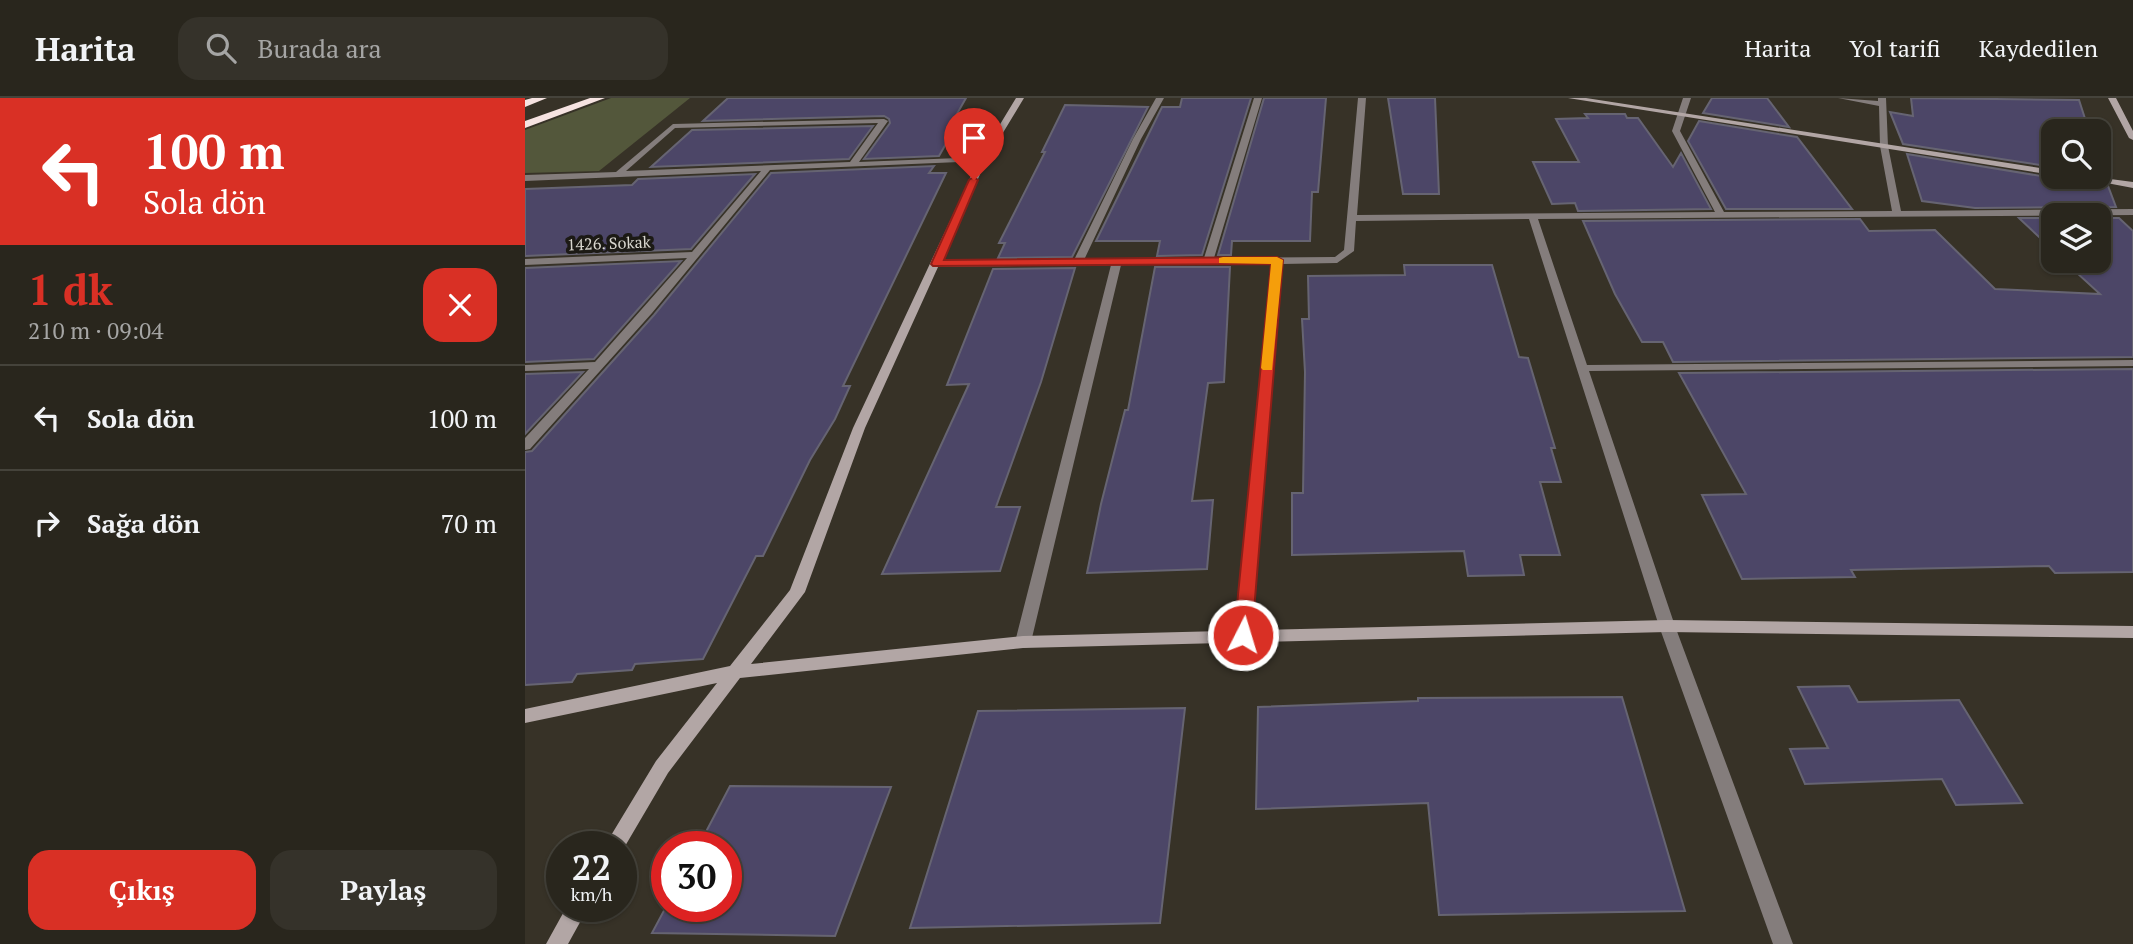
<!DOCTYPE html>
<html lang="tr">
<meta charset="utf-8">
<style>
body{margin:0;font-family:"PT Serif",serif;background:#35322a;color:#f1f3f6;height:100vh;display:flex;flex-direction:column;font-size:26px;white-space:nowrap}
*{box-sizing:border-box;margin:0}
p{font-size:23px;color:#a5a5a4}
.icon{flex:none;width:38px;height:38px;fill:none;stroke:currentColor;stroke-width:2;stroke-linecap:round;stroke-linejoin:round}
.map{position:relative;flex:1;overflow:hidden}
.details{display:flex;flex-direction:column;background:#29261d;width:525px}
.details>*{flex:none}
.hud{background:#d93025;color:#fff;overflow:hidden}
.buttons{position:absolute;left:1516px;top:21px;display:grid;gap:14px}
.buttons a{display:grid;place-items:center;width:70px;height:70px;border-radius:14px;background:#29261d;box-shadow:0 2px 5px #0004,0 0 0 2px #45433b;font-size:35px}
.speed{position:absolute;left:21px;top:733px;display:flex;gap:14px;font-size:35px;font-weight:700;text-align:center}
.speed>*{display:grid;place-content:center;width:91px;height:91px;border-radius:50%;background:#29261d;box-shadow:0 2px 5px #0004,0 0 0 2px #45433b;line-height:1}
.speed small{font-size:18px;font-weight:400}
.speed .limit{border:10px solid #d22;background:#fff;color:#111}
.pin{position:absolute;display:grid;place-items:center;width:60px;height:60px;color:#fff;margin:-72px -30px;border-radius:50% 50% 50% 0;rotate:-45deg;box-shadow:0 0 7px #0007}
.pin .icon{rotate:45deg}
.me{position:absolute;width:77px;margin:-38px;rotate:5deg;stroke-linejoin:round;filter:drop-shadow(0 0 5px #0008)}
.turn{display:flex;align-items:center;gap:24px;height:147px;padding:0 28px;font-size:32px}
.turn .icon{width:91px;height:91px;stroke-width:2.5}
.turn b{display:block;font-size:49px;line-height:60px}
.round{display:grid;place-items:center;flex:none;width:74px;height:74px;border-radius:21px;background:#35322a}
.summary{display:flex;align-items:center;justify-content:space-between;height:119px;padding:0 28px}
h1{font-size:42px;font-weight:700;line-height:52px;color:#d93025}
.action{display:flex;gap:14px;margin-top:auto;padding:14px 28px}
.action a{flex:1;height:80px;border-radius:21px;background:#d93025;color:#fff;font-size:28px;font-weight:700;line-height:80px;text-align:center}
.action a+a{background:#35322a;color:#f1f3f6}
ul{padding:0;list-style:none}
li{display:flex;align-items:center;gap:21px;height:105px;padding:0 28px;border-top:2px solid #45433b}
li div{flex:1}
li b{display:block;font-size:26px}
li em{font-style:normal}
header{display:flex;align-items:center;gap:42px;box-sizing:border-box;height:98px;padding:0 35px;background:#29261d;border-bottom:2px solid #45433b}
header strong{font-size:33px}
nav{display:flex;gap:38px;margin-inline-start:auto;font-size:24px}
.search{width:490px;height:63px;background:#35322a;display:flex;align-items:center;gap:18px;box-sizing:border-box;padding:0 24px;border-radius:21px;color:#a5a5a4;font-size:26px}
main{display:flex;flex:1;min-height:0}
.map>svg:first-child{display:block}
.green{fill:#53573b}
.building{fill:#4c4667;stroke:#666472;stroke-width:2}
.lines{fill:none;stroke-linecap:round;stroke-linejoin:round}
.street{fill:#847d7c;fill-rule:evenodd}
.secondary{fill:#b2a6a5;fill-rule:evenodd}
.highway{fill:#f6e3e1;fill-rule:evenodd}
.route{fill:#d93025;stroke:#8d1f18;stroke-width:2}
.slow{fill:#f59e0b}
.labels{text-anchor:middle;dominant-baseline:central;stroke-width:7;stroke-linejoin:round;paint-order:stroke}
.far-street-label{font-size:16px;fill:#d9d7cf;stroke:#1c1a15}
</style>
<header>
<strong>Harita</strong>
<div class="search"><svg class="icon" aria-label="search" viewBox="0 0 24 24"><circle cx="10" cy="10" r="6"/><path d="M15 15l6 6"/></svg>Burada ara</div>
<nav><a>Harita</a><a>Yol tarifi</a><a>Kaydedilen</a></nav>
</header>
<main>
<section class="details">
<div class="hud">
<div class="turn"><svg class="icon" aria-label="left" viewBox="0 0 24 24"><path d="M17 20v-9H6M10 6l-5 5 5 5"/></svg><div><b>100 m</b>Sola dön</div></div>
</div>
<div class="summary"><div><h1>1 dk</h1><p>210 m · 09:04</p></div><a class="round" style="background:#d93025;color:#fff"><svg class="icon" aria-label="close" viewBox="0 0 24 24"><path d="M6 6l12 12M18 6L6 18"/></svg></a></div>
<ul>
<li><svg class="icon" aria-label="left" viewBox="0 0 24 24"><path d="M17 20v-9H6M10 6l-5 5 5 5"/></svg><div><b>Sola dön</b></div><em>100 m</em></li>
<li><svg class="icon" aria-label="right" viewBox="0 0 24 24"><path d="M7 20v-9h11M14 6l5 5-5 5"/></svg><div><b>Sağa dön</b></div><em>70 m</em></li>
</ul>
<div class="action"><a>Çıkış</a><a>Paylaş</a></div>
</section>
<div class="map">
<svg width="1608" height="846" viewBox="0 0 1608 846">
<rect width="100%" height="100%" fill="#373227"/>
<path class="green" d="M 86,0 L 165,0 L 74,73 L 0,75 L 0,32 Z"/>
<path class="building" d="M 203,0 L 441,0 L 424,30 L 430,30 L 414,58 L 339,61 L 365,25 L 364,21 L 359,18 L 178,23 Z
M 657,0 L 726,0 L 677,157 L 632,158 L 635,143 L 571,143 L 637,9 L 655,9 Z
M 739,0 L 801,0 L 793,94 L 787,94 L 785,143 L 707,143 L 706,157 L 693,157 Z
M 863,0 L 910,0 L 914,96 L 878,96 Z
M 1187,0 L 1242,0 L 1264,29 L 1178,15 Z
M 1386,0 L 1554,2 L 1564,33 L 1528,33 L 1528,69 L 1378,46 L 1365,14 L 1388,18 Z
M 540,7 L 623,9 L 547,159 L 473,160 L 480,145 L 474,145 L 520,54 L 517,54 Z
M 1060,16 L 1100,16 L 1102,20 L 1113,20 L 1148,69 L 1156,55 L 1186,111 L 1053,113 L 1050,105 L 1027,106 L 1008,64 L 1054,64 L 1031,21 L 1063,20 Z
M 1174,23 L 1272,39 L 1327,111 L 1201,111 L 1163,43 Z
M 348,28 L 324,61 L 126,69 L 167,32 Z
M 1382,56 L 1528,80 L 1547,79 L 1550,82 L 1583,88 L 1591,109 L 1450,110 L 1397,103 Z
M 409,68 L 404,75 L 421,75 L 318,288 L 325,288 L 310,321 L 285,362 L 238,458 L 231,458 L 178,561 L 110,566 L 107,572 L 52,576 L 47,584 L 0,587 L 0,354 L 7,353 L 129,217 L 246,75 Z
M 230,76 L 166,151 L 0,158 L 0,91 L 107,87 L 113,81 Z
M 1494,120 L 1528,120 L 1528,152 L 1495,121 Z
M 1573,120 L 1594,120 L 1608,133 L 1608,259 L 1148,264 L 1138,244 L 1117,244 L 1090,196 L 1058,123 L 1335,121 L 1344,133 L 1410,132 L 1470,191 L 1575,196 L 1539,163 L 1573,163 Z
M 156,163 L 69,261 L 0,264 L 0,170 Z
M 879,167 L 967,167 L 994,259 L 1003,260 L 1030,350 L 1026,350 L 1036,384 L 1015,384 L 1035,457 L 995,457 L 999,477 L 943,478 L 939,453 L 767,457 L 767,395 L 778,395 L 780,274 L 777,221 L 784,221 L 783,178 L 880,177 Z
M 630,169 L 705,169 L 699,284 L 683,285 L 667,403 L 688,402 L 682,471 L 562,475 L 576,406 L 600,312 L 603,312 Z
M 550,170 L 516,284 L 471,409 L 495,409 L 475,473 L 357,476 L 444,286 L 422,287 L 468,171 Z
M 1608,271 L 1608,474 L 1530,475 L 1524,468 L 1326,472 L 1330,479 L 1217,481 L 1177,397 L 1221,396 L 1154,275 Z
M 58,274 L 0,336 L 0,276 Z
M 1324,588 L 1333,604 L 1434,602 L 1497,705 L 1431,707 L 1417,681 L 1280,686 L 1265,651 L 1303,650 L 1273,589 Z
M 1097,599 L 1160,813 L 914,817 L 903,705 L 731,711 L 733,609 L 893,603 L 893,600 Z
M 660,610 L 635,825 L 385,830 L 453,613 Z
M 205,688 L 366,689 L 310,838 L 127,835 L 142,807 L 201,808 L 201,749 L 173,749 Z"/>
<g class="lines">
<path class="street" d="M 631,0 L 639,0 L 616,41 L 559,162 L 679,160 L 729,0 L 737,0 L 689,160 L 810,159 L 819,152 L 833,0 L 841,0 L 832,117 L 1190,114 L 1147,33 L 1158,0 L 1166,0 L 1155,33 L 1199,114 L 1367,113 L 1355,48 L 1354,8 L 1313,0 L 1353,3 L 1353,0 L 1361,0 L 1363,48 L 1376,113 L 1608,111 L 1608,117 L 1013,121 L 1062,267 L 1608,262 L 1608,268 L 1064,273 L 1150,528 L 1268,846 L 1248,846 L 1134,528 L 1004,121 L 831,123 L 829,153 L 812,165 L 757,166 L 726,537 L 724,541 L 718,543 L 712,541 L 710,537 L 747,166 L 596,167 L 506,544 L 504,549 L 498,550 L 492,549 L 490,544 L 586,167 L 412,169 L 407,166 L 412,163 L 549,162 L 608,41 Z
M 359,21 L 363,23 L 334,64 L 458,59 L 462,61 L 458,63 L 245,72 L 127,215 L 5,351 L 0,352 L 0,340 L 64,271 L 0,273 L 0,267 L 70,264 L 162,160 L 0,167 L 0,161 L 167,154 L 236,73 L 0,83 L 0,77 L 91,74 L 148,26 ZM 353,25 L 325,64 L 101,73 L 150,30 Z"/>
<path class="secondary" d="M 491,0 L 499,0 L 462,61 L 340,330 L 280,494 L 226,566 L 498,538 L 1142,522 L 1608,528 L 1608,540 L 1142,534 L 498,550 L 215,580 L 143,675 L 96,755 L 96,749 L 79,749 L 131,663 L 192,585 L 0,625 L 0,611 L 205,568 L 265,492 L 328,330 L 454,61 Z
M 1043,0 L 1061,0 L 1528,72 L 1528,77 Z
M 1583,0 L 1591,0 L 1608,33 L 1608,42 L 1604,40 Z
M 1550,79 L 1570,79 L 1608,84 L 1608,90 Z
M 42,808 L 64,808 L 43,846 L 21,846 Z"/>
<path class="highway" d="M 7,0 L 22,0 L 0,9 L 0,2 Z
M 65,0 L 80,0 L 0,30 L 0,23 Z"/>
</g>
<path class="route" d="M 449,79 L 453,82 L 419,162 L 752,159 L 758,162 L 727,537 L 724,542 L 718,544 L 712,542 L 709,537 L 746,166 L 408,168 L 406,166 L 444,82 Z"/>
<path class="slow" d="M 698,159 L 752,159 L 758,162 L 747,272 L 738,272 L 736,270 L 746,166 L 694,165 L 694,160 Z"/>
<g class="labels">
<g class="far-street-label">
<text transform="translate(84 145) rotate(-2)">1426. Sokak</text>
</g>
</g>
</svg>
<div class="buttons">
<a><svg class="icon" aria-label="search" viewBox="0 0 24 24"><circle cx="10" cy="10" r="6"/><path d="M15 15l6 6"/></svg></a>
<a><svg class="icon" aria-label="layers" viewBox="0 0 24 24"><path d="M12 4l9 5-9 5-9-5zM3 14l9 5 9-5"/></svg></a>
</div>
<div class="speed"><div>22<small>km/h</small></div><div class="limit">30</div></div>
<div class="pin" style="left:449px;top:82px;background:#d93025"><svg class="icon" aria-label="arrive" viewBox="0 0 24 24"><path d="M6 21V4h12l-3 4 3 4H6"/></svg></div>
<svg class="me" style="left:718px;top:537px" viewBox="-20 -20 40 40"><circle r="17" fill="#d93025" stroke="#fff" stroke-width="3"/><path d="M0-11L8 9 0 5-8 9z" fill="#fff"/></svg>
</div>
</main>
